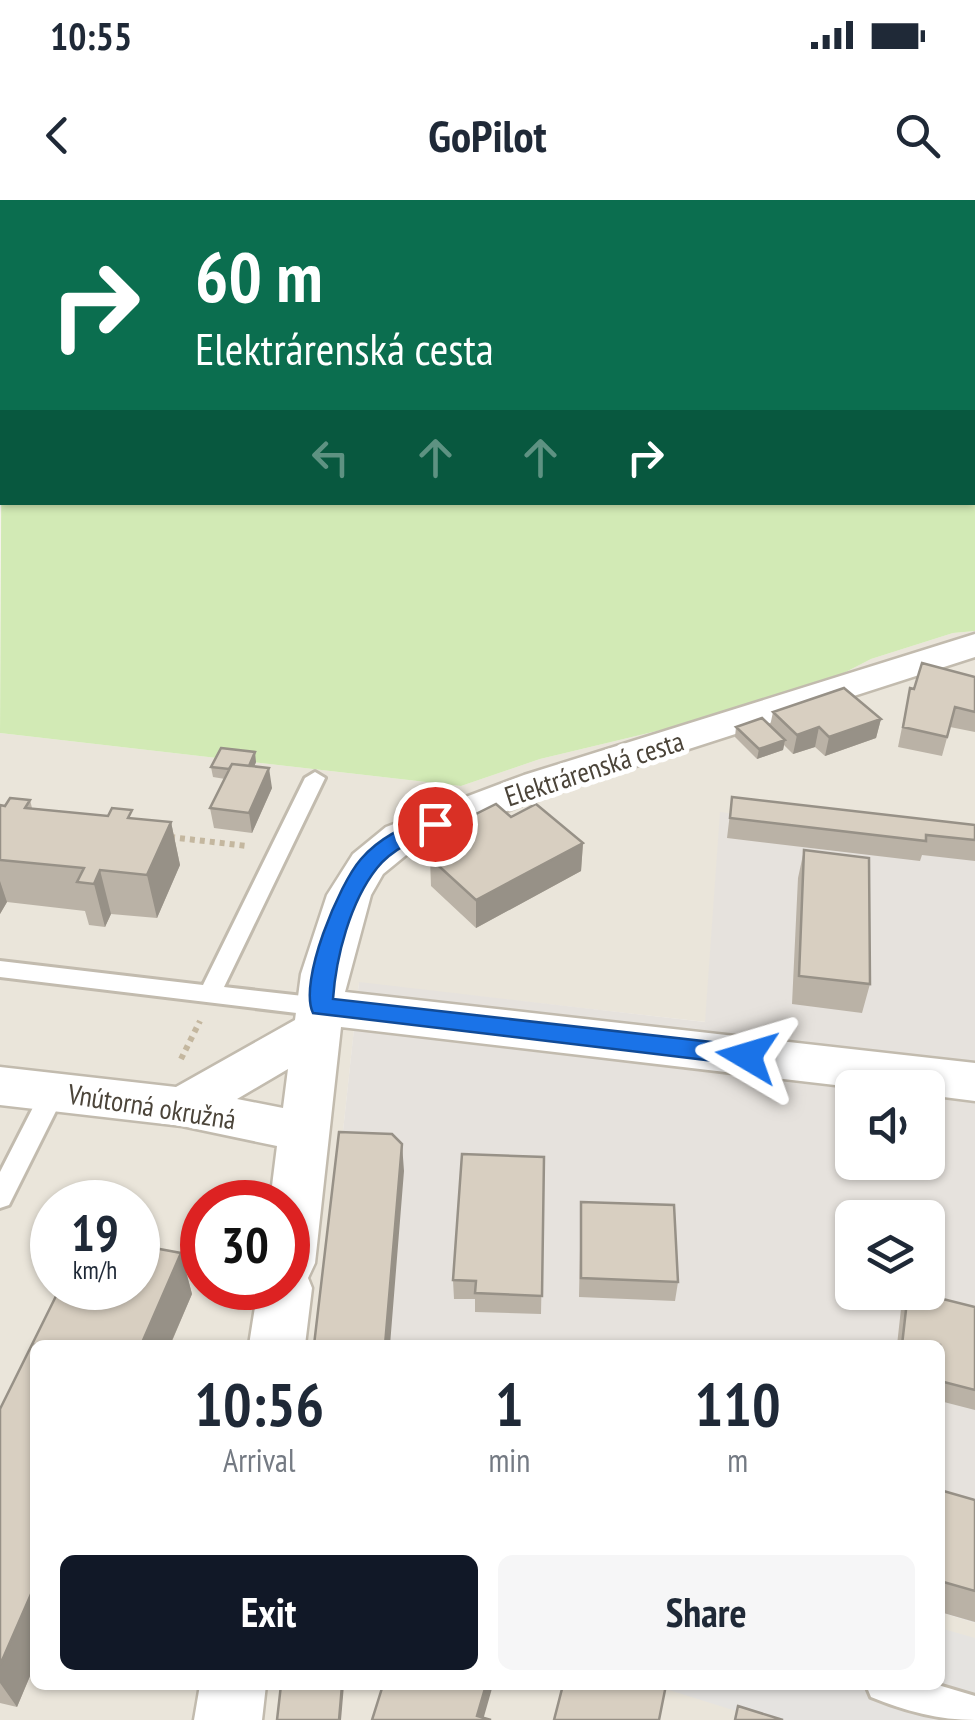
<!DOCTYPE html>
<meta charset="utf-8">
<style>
body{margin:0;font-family:"PT Sans Narrow",sans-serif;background:#f6f6f7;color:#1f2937;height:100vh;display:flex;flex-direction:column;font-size:38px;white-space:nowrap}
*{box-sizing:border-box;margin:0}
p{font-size:32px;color:#747a83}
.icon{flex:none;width:55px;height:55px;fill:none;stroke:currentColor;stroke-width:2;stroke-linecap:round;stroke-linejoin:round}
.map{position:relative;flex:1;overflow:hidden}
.sheet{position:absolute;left:30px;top:1140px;width:915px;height:350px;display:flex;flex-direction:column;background:#fff;border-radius:15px;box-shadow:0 2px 8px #0004}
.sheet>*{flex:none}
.banner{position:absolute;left:0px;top:0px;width:975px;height:305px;box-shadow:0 2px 8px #0004;background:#0b6e4f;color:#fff;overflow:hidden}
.buttons{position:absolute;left:835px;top:870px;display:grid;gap:20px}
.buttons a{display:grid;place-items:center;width:110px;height:110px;border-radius:15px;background:#fff;box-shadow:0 2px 8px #0004;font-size:50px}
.speed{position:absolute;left:30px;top:980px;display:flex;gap:20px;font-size:50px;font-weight:700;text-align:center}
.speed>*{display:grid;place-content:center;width:130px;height:130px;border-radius:50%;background:#fff;box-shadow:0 2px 8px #0004;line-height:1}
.speed small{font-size:25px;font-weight:400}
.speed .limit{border:15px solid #d22;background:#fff;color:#111}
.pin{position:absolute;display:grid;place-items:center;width:85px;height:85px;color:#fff;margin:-42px;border:5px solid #fff;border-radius:50%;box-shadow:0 2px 10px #0007}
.me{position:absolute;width:110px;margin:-55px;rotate:277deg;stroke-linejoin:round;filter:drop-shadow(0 0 8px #0008)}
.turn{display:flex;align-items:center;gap:35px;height:210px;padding:0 30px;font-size:45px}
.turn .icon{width:130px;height:130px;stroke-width:2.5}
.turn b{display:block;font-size:70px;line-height:85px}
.lanes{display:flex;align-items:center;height:95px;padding:0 30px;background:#0003;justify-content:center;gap:50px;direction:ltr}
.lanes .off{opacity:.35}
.eta{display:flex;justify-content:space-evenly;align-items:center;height:170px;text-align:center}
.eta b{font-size:60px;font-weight:700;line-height:70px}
.action{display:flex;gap:20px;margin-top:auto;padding:20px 30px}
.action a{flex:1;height:115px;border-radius:15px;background:#111827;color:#fff;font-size:40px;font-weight:700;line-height:115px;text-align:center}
.action a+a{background:#f6f6f7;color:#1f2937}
.status{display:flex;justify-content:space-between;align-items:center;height:70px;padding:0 50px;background:#fff;direction:ltr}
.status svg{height:28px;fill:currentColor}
header{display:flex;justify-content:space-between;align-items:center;height:130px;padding:0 30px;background:#fff;font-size:45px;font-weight:700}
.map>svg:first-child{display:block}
.residential{fill:#eae5da;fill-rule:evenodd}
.industrial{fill:#e6e2dd;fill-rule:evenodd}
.green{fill:#d2eab5}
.parking{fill:#e5e3e0}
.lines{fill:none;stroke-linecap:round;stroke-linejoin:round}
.service-casing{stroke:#c2bbae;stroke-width:6}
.minor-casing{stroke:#c2bbae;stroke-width:5}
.primary-casing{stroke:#e6c16a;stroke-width:5}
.path{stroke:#c4b79f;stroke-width:6;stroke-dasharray:5 5;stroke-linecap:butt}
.service{fill:#fff;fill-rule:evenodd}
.minor{fill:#fff;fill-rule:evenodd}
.primary{fill:#ffe39c;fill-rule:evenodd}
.wall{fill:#bab2a6}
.shaded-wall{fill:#979187}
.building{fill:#d8cfc1;stroke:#979187;stroke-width:2.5}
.route{fill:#1a73e8;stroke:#114b97;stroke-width:2.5}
.labels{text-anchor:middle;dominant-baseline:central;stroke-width:10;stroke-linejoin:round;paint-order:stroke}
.street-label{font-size:28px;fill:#4b4439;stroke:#fff}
</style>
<div class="status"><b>10:55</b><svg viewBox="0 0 49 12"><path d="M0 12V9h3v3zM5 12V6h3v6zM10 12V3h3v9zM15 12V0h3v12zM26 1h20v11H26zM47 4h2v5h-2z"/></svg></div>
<header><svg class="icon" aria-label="back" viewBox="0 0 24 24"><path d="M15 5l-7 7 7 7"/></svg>GoPilot<svg class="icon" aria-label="search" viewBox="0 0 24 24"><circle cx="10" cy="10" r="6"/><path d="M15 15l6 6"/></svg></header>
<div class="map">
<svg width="975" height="1520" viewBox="0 0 975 1520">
<rect width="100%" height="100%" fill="#f6f3ec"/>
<path class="residential" d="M 975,431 L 975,642 L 706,822 L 359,783 L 320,1145 L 35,1145 L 35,1485 L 940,1485 L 940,1412 L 975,1423 L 975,1520 L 0,1520 L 0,533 L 461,586 L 540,559 L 682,525 L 838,476 L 871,459 L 953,433 ZM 52,1002 L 138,1002 L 138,1088 L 52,1088 ZM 202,1002 L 288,1002 L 288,1088 L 202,1088 Z"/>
<path class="industrial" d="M 720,612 L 975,642 L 975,1423 L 940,1412 L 940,1145 L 320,1145 L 359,782 L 705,822 ZM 852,888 L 928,888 L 928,962 L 852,962 ZM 852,1018 L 928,1018 L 928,1092 L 852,1092 Z"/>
<path class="green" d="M 2,154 L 2,302 L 972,302 L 975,272 L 975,431 L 953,433 L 871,459 L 838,476 L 682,525 L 540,559 L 461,586 L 0,533 Z"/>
<path class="parking" d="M 940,1428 L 975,1438 L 975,1520 L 765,1520 L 669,1490 L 669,1485 L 940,1485 Z"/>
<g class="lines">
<defs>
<path id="service" d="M 0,243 L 2,244 L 2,252 L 0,253 Z
M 972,287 L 975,287 L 975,297 L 972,297 Z
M 315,572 L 325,578 L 224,787 L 321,798 L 329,801 L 333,807 L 329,813 L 321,816 L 0,777 L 0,761 L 203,785 L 305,578 Z
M 54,881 L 63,884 L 66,891 L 9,1005 L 0,1008 L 0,972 L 45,884 Z
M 866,1485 L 938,1485 L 975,1496 L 975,1520 C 939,1520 905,1511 871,1497 Z"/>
<path id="minor" d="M 975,434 L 975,457 L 552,593 L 416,647 L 383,674 L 371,695 L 345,792 L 975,863 L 975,901 L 928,895 L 928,888 L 861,888 L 341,827 L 315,1063 L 308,1078 L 312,1088 L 305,1145 L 249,1145 L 258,1088 L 288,1088 L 288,1002 L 270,1002 L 277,946 L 182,926 L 0,905 L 0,867 L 176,887 L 295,820 L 301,774 L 327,695 L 353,654 L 386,627 L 524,575 ZM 288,869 L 283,908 L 237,899 Z
M 200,1485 L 266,1485 L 262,1520 L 194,1520 Z"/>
<path id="primary" d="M 2,125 L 2,145 L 0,146 L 0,126 Z"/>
</defs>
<use href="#service" class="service-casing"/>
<use href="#minor" class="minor-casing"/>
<use href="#primary" class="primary-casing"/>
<path class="path" d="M 170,637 L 247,646
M 181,859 L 200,821"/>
<use href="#service" class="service"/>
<use href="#minor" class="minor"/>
<use href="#primary" class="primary"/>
</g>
<path class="wall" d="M 975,477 L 975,532 L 950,527 L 942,556 L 898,547 L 910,488 L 914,489 Z
M 773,512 L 881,519 L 876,538 L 825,556 L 815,547 L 793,554 L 784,545 L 783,550 L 757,559 L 735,537 L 736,527 L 770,526 Z
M 256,562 L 254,567 L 272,588 L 252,633 L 214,628 L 210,608 L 225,579 L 213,577 L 211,567 Z
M 732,597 L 975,625 L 975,661 L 922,655 L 920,661 L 727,638 Z
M 30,600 L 32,608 L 171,622 L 180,665 L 157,718 L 111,714 L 105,727 L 89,725 L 85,711 L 7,702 L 0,714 L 0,605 L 5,606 Z
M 511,617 L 583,643 L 581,671 L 476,728 L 431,686 L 430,658 L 442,652 L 442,631 Z
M 804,650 L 870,784 L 862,813 L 792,804 L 798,678 Z
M 544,957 L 541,1114 L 475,1112 L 475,1099 L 454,1099 L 453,1080 Z
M 581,1002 L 678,1082 L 675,1101 L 579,1097 Z
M 181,1053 L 192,1094 L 17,1507 L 0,1503 L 0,1209 Z
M 908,1092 L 975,1107 L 975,1210 L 940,1201 L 940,1145 L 897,1145 L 901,1109 Z
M 940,1290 L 975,1300 L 975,1422 L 940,1412 Z"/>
<path class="shaded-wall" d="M 881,519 L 876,538 L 825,556 L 829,537 Z
M 819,527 L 815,547 L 793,554 L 797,535 Z
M 785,540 L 783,550 L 757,559 L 759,549 Z
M 255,552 L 256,562 L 248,581 L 246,571 Z
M 269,568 L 272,588 L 252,633 L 249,613 Z
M 171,622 L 180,665 L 157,718 L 147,675 Z
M 583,643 L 581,671 L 476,728 L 476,700 Z
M 100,670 L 111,714 L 105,727 L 94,684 Z
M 0,681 L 7,702 L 0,714 Z
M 402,944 L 404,971 L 390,1145 L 385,1145 Z
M 181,1053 L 192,1094 L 170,1145 L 141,1145 Z
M 35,1385 L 35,1464 L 17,1507 L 0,1483 L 0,1465 Z
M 342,1485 L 344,1485 L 341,1520 L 339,1520 Z
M 486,1485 L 493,1485 L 483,1520 L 477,1516 Z"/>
<path class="building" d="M 922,463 L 975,477 L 975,512 L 955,507 L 947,537 L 903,527 L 910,488 L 914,489 Z
M 844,488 L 881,519 L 829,537 L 819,527 L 797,535 L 773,512 Z
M 762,518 L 785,540 L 759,549 L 736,527 Z
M 221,548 L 255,552 L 249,566 L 232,564 L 229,569 L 211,567 Z
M 232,564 L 269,568 L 249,613 L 210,608 Z
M 732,597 L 975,625 L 975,640 L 926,635 L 926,641 L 730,618 Z
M 10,598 L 30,600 L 25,608 L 108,616 L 112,608 L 132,610 L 128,618 L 171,622 L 147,675 L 100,670 L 94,684 L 77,682 L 84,668 L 0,660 L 0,605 L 5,606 Z
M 496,604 L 511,617 L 536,604 L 583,643 L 476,700 L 430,658 L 457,644 L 442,631 Z
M 804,650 L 869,658 L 870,784 L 799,776 Z
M 339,932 L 392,934 L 402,944 L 385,1145 L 314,1145 Z
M 462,954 L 544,957 L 542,1096 L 475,1093 L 476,1081 L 453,1080 Z
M 581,1002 L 674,1005 L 678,1082 L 581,1078 Z
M 138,1045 L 181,1053 L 141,1145 L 35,1145 L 35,1385 L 0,1465 L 0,1209 L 60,1088 L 138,1088 Z
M 908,1092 L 915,1092 L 975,1107 L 975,1190 L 940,1181 L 940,1145 L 902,1145 Z
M 940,1290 L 975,1300 L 975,1391 L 940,1381 Z
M 281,1485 L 342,1485 L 339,1520 L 277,1520 Z
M 383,1485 L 486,1485 L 477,1516 L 491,1520 L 372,1520 Z
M 563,1485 L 666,1485 L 659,1520 L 554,1520 Z
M 738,1506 L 783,1520 L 735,1520 Z"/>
<path class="route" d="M 435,617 L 443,619 L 443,628 C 419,638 394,647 377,668 C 350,702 336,757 333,799 L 747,846 L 756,849 L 759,856 L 756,862 L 747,865 L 313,813 C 298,782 339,684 361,659 C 380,637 408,624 435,617 Z"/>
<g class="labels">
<g class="street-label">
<text transform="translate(594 568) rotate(-18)">Elektrárenská cesta</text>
<text transform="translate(152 906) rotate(9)">Vnútorná okružná</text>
</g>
</g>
</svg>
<div class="buttons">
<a><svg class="icon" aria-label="sound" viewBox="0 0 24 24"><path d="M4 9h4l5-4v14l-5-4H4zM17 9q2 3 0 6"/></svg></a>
<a><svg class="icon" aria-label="layers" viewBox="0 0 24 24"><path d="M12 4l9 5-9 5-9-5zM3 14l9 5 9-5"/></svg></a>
</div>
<div class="speed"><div>19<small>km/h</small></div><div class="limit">30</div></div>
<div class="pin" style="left:435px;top:624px;background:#d93025"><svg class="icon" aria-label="arrive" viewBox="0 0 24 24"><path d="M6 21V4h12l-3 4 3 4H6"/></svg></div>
<svg class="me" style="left:747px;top:856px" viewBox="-20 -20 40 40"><path d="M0-17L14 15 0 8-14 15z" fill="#1a73e8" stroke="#fff" stroke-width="4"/></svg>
<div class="banner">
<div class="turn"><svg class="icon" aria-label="right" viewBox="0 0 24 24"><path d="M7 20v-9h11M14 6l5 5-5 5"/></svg><div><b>60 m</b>Elektrárenská cesta</div></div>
<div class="lanes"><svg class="icon off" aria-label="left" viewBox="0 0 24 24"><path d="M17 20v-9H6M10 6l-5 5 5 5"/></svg><svg class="icon off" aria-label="ahead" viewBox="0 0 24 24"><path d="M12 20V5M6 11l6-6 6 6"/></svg><svg class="icon off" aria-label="ahead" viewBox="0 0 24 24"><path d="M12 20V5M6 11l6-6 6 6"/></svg><svg class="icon" aria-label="right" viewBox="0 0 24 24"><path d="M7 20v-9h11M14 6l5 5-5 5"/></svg></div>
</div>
<section class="sheet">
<div class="eta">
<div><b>10:56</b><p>Arrival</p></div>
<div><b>1</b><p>min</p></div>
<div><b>110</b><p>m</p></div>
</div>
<div class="action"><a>Exit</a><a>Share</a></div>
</section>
</div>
